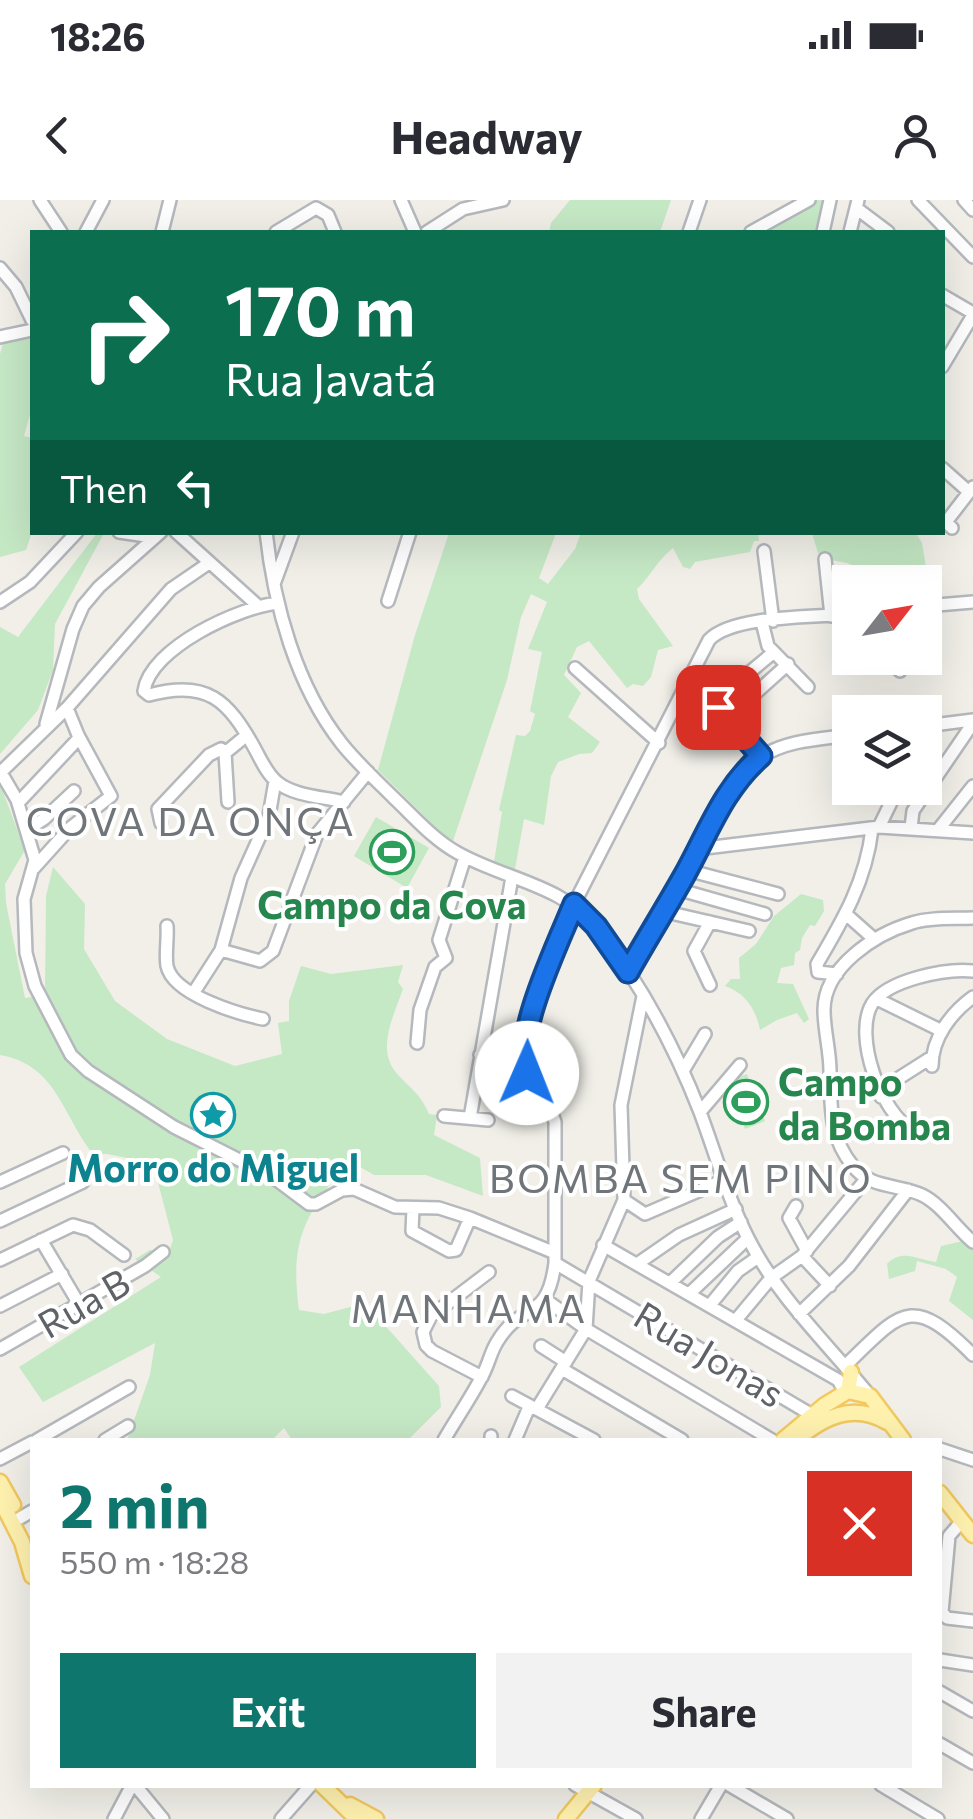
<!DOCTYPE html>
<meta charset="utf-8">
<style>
body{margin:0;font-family:Commissioner,sans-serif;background:#f2f2f3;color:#2b2b33;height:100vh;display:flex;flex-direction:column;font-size:38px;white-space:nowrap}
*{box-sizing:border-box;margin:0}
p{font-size:32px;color:#7c7c81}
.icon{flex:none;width:55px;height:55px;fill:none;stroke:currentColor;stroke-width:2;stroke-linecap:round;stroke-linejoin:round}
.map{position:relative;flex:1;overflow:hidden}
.details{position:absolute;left:30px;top:1238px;width:912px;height:350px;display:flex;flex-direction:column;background:#fff;border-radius:0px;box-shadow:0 10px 40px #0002}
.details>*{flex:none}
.guide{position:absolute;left:30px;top:30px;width:915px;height:305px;border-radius:0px;box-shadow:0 10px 40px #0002;background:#0b6e4f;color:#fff;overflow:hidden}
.needle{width:65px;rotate:59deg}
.controls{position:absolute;left:832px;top:365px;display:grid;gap:20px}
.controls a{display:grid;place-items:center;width:110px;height:110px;border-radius:0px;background:#fff;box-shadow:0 10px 40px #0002;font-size:50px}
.pin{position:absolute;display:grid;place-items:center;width:85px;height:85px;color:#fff;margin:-42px;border-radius:20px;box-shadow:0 5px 15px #0006}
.me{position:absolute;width:110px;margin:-55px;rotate:1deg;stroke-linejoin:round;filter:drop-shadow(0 0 8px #0008)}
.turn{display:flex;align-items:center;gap:35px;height:210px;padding:0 30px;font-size:45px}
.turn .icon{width:130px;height:130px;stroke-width:2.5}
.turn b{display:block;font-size:70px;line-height:85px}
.then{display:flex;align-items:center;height:95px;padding:0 30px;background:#0003;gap:20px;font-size:38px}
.round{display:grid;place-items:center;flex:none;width:105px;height:105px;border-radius:0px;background:#f2f2f3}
.summary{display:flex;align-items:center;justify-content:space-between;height:170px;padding:0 30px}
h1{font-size:60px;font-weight:700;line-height:75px;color:#0f766e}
.primary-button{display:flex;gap:20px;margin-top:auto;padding:20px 30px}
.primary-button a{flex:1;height:115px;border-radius:0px;background:#0f766e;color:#fff;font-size:40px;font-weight:700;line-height:115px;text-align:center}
.primary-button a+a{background:#f2f2f3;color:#2b2b33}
.status{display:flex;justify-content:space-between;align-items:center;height:70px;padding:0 50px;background:#fff;direction:ltr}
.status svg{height:28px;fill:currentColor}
header{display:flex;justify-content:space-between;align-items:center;height:130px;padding:0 30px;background:#fff;font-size:45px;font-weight:700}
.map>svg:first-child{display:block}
.green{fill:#c5e8c5}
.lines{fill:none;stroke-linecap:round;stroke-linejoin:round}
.minor-casing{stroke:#b5b8bc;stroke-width:16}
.major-casing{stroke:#f2c960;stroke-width:19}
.minor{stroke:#fff;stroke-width:11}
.major{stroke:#fff2af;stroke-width:14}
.route-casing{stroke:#114b97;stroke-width:25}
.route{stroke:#1a73e8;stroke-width:18}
.labels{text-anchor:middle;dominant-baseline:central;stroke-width:8;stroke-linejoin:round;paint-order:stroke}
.leisure-label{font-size:38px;font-weight:bold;fill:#27864d;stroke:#fff}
.culture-label{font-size:38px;font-weight:bold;fill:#0d838f;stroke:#fff}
.street-label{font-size:38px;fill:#5f6368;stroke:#fff}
.neighbourhood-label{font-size:40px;letter-spacing:2.5px;fill:#70757a;stroke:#fff}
</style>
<div class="status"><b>18:26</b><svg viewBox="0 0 49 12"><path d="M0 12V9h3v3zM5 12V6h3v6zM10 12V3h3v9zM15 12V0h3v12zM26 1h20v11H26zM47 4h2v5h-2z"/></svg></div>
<header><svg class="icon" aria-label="back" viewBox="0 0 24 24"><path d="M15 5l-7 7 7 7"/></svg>Headway<svg class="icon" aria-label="person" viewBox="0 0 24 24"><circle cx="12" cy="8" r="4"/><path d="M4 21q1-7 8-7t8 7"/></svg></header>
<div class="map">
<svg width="973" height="1619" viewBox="0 0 973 1619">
<rect width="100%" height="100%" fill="#f1efe8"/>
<path class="green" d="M 570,0 L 671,0 L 660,32 L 549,32 L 551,23 Z
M 814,0 L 827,0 L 819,32 L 758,32 Z
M 32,133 L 32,207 L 24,236 L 32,238 L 32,332 L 26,350 L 0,357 L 0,154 L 4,140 Z
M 97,333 L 103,335 L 55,424 L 53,470 L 38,510 L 0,554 L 0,427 L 18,437 Z
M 449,333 L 556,333 L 539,378 L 548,384 L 575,349 L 581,333 L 758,333 L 759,341 L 754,341 L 750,352 L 695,362 L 690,369 L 683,367 L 673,348 C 657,360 651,376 637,389 L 639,399 L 673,446 L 658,450 L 651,477 L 643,486 L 633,484 L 627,488 L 589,441 L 577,447 L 564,475 L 581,493 L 568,517 L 600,542 L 592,553 L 579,554 L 558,562 L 551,576 L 544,625 L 524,619 L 515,669 L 494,662 L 502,612 L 499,610 L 516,535 L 525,536 L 530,531 L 535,514 L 530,511 L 542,452 L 528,449 L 547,402 L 531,394 L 521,417 L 507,480 L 452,644 L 378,570 L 415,435 Z
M 812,333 L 916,333 L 922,343 L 928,379 L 891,382 L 847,363 L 825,359 L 818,353 Z
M 0,584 L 25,650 L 5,684 L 6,703 L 25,798 L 45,795 L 46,696 L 53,667 L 85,704 L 84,749 L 115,801 L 167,839 L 235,866 L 282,854 L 278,823 L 289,821 L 289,801 L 301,766 L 331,774 L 403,765 L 398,782 L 403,789 C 393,818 374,852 400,877 C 413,890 422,897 429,914 L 437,915 L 434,935 L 480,958 L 483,996 L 426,975 L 374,975 L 348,960 C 306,1016 289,1037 299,1110 L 324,1114 L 365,1103 L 439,1186 L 441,1207 L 408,1240 L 292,1240 L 284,1228 L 272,1240 L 127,1240 L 150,1175 L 155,1143 L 43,1202 L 19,1167 L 161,1077 L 135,1059 L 150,1050 L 169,1052 L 173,1040 L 153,963 L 107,954 L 93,954 C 62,915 57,865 0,855 Z
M 376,617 L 429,648 L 407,688 L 354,656 Z
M 801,694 L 823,700 L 824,711 L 815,726 L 810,725 L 802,738 L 800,750 L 795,753 L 794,765 L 781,768 L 777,783 L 793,784 L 809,819 L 804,823 L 797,813 L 777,820 L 760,830 C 756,809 745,793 725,786 L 731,779 L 740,779 L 739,758 L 756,744 L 774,716 Z
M 747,874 L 765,921 L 745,929 L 726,882 Z
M 963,1041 L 973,1048 L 973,1120 L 949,1101 L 957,1077 L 946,1069 L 917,1061 L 915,1071 L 889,1079 L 887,1064 C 902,1048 918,1060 936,1062 L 941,1046 Z"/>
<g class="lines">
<defs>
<path id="minor" d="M 40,0 L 61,32
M 401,0 L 415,32
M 918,0 L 973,57
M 964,0 L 973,10
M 856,8 L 888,32
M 86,32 L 103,0
M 162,32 L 170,0
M 276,32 L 316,8 L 328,15 L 335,32
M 427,32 L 463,9 L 503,0
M 689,32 L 700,0
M 751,32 L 809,0
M 823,32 L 830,0
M 850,32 L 858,0
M 0,68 L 16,87 L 32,120
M 942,95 L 973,113
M 0,137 L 32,130
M 942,167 L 973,115
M 942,268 L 969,292
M 952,328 L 946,322 L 973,287
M 119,332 L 153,337
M 176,332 L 257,405
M 266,332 C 274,405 296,486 342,544 C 358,564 377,581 395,599 C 415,618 434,640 458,653 C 504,679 563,685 597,728 C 640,782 675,848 700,912 C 716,955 728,999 749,1040 C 780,1100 828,1144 870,1196
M 764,351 L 773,421
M 825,359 L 831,416
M 274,384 L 293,332
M 388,401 L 410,332
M 0,402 L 30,382 L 77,332
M 278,403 C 239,407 150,448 144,491 L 149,495 C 207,479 228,500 255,549 C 261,560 267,574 277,582 C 293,596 324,597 344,602
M 925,406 L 973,402
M 762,422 L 768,446 L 808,487
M 888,458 L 900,471
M 575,468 L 659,543
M 739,481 L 774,452
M 719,507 L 761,556
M 729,517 L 788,464
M 46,524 L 73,429 L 83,406 L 99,387 L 161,332
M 925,526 L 973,520
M 0,571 L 17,600 L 35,660 L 24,699 L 26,753 L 35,786 L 71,855 L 88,871 L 174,927 L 273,977 L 309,1004 L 316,1004 L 342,990 L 354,989 L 395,1007 L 439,1008 L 470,1018 L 555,1053
M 1,572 L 67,508 L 171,389 L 209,363
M 228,602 L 225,553 L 247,535
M 18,603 L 79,538
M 161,623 L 158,609 L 209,555 L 221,549 L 225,553
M 879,627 L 898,588
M 911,628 L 913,611 L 973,523
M 27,630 L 44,619 L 74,591
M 938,630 L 973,586
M 697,649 L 879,627 L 973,633
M 34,668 L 70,628 L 111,596 L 78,535 L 67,508
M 687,670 L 778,694
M 677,689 L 765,714
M 662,711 L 749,731
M 847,715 L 874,739
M 973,718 C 953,719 931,717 912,723 C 875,734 824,767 824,810 C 824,830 830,851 830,871 C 831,907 829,937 853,966 C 870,989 899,984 922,995 C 941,1004 957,1029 973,1042
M 710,722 L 694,751 L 710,785
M 167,726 C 168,739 165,754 167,766 C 173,795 239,814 263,819
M 221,750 L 260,761 L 273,751 L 317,634 L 368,572
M 628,772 C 647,738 668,706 686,672 C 707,633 722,583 761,557 C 786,540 821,539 850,535
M 837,774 L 818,772 L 817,764 C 843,720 866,681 872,629
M 194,792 L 221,750 L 241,678 L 269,616 L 275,581
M 877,799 L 942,831
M 417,843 L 420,810 L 435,767 L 446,758 L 439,740 L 465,657
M 480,855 L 522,861
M 932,866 C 932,838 951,813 973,797
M 683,871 L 705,834
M 881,897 L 899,878 L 932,857
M 700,912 L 740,865
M 444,916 L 488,920
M 470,918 L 512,677
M 912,930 C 881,913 853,836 872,804 C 887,780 946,768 973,771
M 0,982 L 63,953
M 624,1000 L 645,1014 L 724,980
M 796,1006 L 789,1018 L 807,1051
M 413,1009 L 412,1031 L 449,1051 L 456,1050 L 470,1018
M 0,1021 L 83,982
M 41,1040 L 79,1104
M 603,1045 L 838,1180 L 845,1192
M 802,1056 L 830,1086
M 0,1060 L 73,1025 L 90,1030 L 124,1055
M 555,1063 L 812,1215
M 637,1064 L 679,1035 L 736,1009
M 670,1083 L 718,1037 L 741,1022
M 689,1094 L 748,1038
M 546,1100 L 586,1129 L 772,1240
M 710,1105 L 738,1071 L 758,1057
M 0,1106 L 62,1074
M 799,1114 L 849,1066 L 908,990
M 736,1120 L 771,1078 L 802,1056 L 867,978
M 541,1146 L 566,1162
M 0,1149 L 145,1066 L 163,1052
M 845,1166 C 902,1111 911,1093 973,1155
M 562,1169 L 682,1240
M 482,1177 L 432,1151 L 426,1145 L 423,1132 L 431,1116 L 489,1072
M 512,1196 L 594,1240
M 538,1207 L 586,1129 L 589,1081 L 624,1000 L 621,905 L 643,796
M 37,1240 L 129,1187
M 105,1240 L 128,1226
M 444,1240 C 456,1219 470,1199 481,1178 C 488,1167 490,1153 497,1142 C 522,1100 547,1124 555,1063 L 555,922 C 547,893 521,876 523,844 L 574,704 L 709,440 C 732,415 816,417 850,414
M 491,1240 L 491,1236
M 515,1240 L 529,1207
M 940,1249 L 973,1260
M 0,1259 L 32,1242
M 20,1318 L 32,1311
M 962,1321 L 949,1336 L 942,1412 L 947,1418 L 973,1421
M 940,1460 L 973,1465
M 940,1492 L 973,1511
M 940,1544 L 973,1563
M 135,1585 L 163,1619
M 575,1585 L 636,1619
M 729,1585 L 787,1619
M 881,1585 L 938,1619
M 114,1619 L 132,1585
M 281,1619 L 311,1585
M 701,1619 L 721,1585"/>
<path id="major" d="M 848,1191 L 851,1172
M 783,1240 L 825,1205 L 848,1191 L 870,1196 L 903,1240
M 796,1240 C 824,1217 853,1202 887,1222
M 0,1282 L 13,1305
M 940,1293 L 973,1335
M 0,1299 L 22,1342 L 32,1376
M 322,1585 L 357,1619
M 350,1605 L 376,1619
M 566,1619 L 594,1585"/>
</defs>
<use href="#minor" class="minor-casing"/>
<use href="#major" class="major-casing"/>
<use href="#minor" class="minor"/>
<use href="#major" class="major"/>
</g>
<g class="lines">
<defs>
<path id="route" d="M 527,873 C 512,838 559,741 574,704 L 596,726 L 628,772 C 646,740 666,708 684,676 C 708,633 723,589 761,556 L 718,507"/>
</defs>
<use href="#route" class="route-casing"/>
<use href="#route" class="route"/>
</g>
<defs>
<symbol id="stadium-ring" viewBox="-11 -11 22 22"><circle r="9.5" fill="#fff" stroke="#2e9e5b" stroke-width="1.5"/><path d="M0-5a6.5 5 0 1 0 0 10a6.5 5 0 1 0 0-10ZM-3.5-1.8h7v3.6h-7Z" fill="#2e9e5b"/></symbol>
<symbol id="sight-ring" viewBox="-11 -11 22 22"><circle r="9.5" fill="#fff" stroke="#0f9aa8" stroke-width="1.5"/><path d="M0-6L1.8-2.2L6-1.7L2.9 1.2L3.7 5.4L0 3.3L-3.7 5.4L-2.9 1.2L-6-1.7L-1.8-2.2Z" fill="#0f9aa8"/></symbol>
</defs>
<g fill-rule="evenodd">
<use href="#stadium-ring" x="367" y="627" width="50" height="50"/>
<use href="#stadium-ring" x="721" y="877" width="50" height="50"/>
<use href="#sight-ring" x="188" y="890" width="50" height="50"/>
</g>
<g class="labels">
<g class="leisure-label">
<text x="392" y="703">Campo da Cova</text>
<text x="778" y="880" text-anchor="start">Campo<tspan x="778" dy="44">da Bomba</tspan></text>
</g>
<g class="culture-label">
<text x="213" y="966">Morro do Miguel</text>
</g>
<g class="street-label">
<text transform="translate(83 1102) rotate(-30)">Rua B</text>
<text transform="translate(710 1153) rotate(31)">Rua Jonas</text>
</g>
<g class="neighbourhood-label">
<text x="191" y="619">COVA DA ONÇA</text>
<text x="681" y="976">BOMBA SEM PINO</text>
<text x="469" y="1106">MANHAMA</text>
</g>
</g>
</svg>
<div class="controls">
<a><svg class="needle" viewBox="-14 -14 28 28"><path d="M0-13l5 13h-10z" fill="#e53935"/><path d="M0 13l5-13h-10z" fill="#7c7c81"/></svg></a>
<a><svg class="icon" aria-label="layers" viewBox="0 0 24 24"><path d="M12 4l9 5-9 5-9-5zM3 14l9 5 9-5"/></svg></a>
</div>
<div class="pin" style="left:718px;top:507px;background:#d93025"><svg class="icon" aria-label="arrive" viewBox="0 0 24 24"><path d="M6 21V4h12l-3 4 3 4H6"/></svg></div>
<svg class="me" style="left:527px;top:873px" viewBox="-20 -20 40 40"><circle r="19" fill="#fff"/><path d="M0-13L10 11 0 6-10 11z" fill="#1a73e8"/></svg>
<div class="guide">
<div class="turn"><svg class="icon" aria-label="right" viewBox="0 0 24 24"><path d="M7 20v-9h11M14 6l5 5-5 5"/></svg><div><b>170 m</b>Rua Javatá</div></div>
<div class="then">Then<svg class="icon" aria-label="left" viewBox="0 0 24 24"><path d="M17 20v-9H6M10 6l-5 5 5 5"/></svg></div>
</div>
<section class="details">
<div class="summary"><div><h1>2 min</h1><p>550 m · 18:28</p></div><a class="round" style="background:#d93025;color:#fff"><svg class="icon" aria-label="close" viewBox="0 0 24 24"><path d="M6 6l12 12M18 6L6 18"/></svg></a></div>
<div class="primary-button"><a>Exit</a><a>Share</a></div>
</section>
</div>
